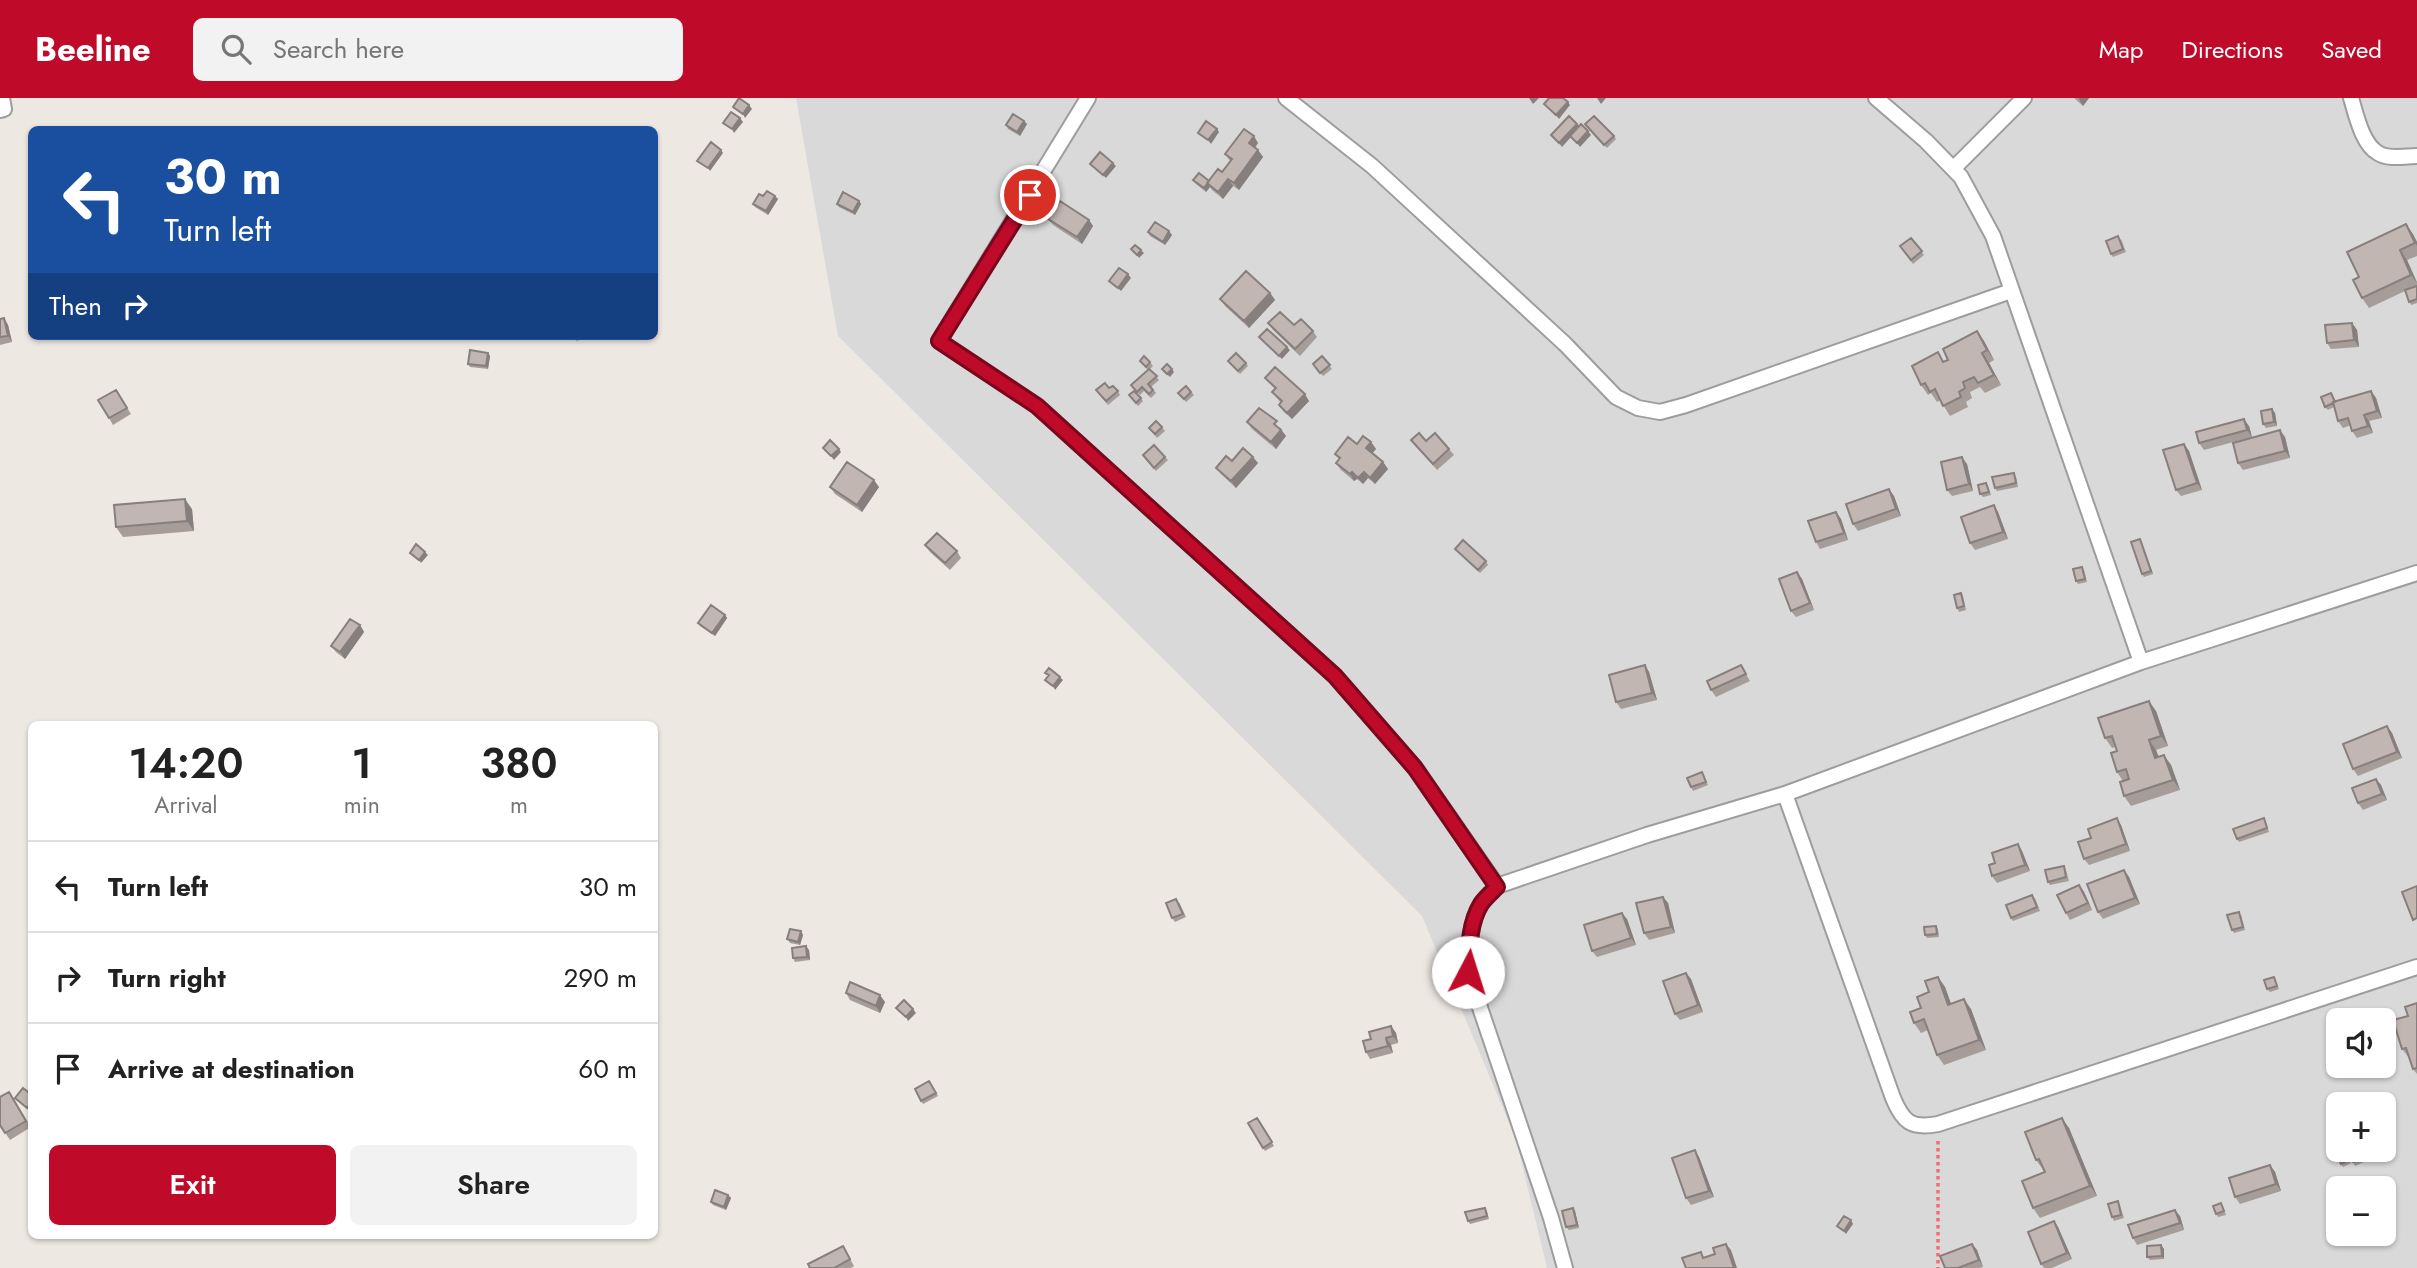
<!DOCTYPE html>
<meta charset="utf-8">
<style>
body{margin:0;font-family:Jost,sans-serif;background:#f2f2f2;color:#222;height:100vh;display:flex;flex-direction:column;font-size:26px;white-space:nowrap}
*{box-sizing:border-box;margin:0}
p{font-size:23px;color:#767676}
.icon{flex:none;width:38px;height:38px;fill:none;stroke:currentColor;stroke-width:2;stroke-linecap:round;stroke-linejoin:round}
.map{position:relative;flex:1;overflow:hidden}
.side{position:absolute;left:28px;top:623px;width:630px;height:518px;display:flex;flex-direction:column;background:#fff;border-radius:10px;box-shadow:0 2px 5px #0004}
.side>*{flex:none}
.banner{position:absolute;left:28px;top:28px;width:630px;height:214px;border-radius:10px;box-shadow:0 2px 5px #0004;background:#1a4fa0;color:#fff;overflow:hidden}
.controls{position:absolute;left:2326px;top:910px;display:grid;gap:14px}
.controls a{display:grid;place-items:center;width:70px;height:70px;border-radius:10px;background:#fff;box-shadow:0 2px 5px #0004;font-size:35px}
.pin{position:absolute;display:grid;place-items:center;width:60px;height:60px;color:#fff;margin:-30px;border:4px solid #fff;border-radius:50%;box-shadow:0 2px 7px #0007}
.me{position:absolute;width:77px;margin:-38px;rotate:5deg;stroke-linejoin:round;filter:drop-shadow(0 0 5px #0008)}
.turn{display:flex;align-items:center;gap:24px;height:147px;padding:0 21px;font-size:32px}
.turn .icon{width:91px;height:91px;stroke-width:2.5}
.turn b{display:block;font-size:49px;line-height:60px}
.then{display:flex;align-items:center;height:66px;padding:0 21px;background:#0003;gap:14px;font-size:26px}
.eta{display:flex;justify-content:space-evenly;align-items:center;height:119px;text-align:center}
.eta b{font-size:42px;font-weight:600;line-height:49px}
.button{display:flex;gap:14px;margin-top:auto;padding:14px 21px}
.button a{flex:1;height:80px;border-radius:10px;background:#bf0a29;color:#fff;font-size:28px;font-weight:600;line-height:80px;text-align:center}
.button a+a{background:#f2f2f2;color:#222}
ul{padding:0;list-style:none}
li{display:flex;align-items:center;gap:21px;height:91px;padding:0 21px;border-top:2px solid #e0e0e0}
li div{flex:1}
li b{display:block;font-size:26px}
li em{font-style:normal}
header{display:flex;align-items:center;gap:42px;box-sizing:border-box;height:98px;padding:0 35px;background:#bf0a29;color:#fff}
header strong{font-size:33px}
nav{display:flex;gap:38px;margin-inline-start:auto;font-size:24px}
.search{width:490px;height:63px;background:#f2f2f2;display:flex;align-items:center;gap:18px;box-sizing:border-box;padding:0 24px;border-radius:10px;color:#767676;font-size:26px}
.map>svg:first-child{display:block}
.residential{fill:#dad9d9;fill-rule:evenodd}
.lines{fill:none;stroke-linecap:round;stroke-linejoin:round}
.minor-casing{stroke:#9d9d9d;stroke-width:18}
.path{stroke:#f26e77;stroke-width:3.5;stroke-dasharray:3.5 3.5;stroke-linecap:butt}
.minor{stroke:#fff;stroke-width:14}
.wall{fill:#a69d99}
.shaded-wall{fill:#877f7d}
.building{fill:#c1b6b2;stroke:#877f7d;stroke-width:2}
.route-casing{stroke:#7c061b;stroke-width:18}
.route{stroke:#bf0a29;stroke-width:12}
</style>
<header>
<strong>Beeline</strong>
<div class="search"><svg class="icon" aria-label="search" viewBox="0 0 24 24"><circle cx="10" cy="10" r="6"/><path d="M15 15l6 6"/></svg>Search here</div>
<nav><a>Map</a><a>Directions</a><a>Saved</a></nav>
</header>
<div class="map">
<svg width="2417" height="1170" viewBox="0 0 2417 1170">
<rect width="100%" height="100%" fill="#ede8e2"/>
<path class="residential" d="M 796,0 L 2417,0 L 2417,1170 L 1547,1170 L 1516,1041 L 1422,818 L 838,238 ZM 2338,922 L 2384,922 L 2384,968 L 2338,968 ZM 2338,1006 L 2384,1006 L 2384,1052 L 2338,1052 ZM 2338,1090 L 2384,1090 L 2384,1136 L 2338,1136 Z"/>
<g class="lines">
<defs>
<path id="minor" d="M 1088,0 L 939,243 L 1037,308 L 1335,578 L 1415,670 L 1497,788 C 1492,794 1485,800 1481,806 C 1469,825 1469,852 1468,874 L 1551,1120 L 1565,1170
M 1286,0 L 1372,68 L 1565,246 L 1616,299 L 1638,310 L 1660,314 L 1686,307 L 2011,193
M 1876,0 L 1926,43 L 1961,79 L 1993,138 L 2141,564
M 2351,0 C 2356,16 2362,46 2378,55 C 2388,62 2406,58 2417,58
M 0,12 L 4,11 L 2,0
M 1953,71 L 2024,0
M 1785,696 L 1893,1000 C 1903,1024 1911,1031 1938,1026 L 2417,869
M 1497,788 L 1647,737 L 1785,696 L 2141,564 L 2417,475"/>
</defs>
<use href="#minor" class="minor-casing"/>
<path class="path" d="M 1938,1043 L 1938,1170"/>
<use href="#minor" class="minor"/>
</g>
<path class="wall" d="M 2074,0 L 2089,0 L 2083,8 Z
M 1024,23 L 1027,26 L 1020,38 L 1008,31 L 1006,27 Z
M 1585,26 L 1614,38 L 1616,41 L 1607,50 Z
M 1258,45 L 1255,50 L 1258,52 L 1263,59 L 1239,92 L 1233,88 L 1223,101 L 1212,92 L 1210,89 L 1206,94 L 1196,86 L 1193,82 L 1209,83 L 1222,74 L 1230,63 L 1225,56 Z
M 763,98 L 775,98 L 778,101 L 768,117 L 755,109 L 753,106 Z
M 859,103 L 861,106 L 855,117 L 839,109 L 837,106 Z
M 1048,121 L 1089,122 L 1093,128 L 1082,146 L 1053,127 Z
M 2406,126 L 2417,144 L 2417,158 L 2407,162 L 2417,184 L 2417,205 L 2411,207 L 2405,193 L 2369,210 L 2362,200 L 2359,179 Z
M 1148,134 L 1172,137 L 1165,147 L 1150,138 Z
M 1911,140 L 1924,157 L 1913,166 L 1900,148 Z
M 2121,141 L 2126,154 L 2113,159 L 2111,156 Z
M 1270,195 L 1275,202 L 1249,230 L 1225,208 L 1220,201 Z
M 4,220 L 8,227 L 12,244 L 0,247 L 0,221 Z
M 1268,225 L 1294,227 L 1313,233 L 1317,239 L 1300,258 L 1273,232 Z
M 2352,225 L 2357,232 L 2359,249 L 2331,251 L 2327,245 Z
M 1977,233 L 1984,243 L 1994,262 L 1989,265 L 2001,287 L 1985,295 L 1980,289 L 1970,294 L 1972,300 L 1966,304 L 1968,309 L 1950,318 L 1940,302 L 1937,304 L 1931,295 L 1928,297 L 1921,287 L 1938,254 L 1944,264 L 1948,262 Z
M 563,238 L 580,238 L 578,243 Z
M 488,255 L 490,258 L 488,271 L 470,269 L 468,266 Z
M 1322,258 L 1332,271 L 1323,278 L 1313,266 Z
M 1140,263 L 1150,264 L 1153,268 L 1150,271 L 1159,282 L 1151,289 L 1156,295 L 1151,300 L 1144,293 L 1140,297 L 1131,287 L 1148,272 Z
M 1228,263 L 1246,265 L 1248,268 L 1240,276 Z
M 1265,280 L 1309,303 L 1292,321 L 1284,314 L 1279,307 L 1281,305 L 1272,294 L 1275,291 Z
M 1186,288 L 1194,297 L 1186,304 L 1178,295 Z
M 1109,290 L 1118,293 L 1120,297 L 1108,307 L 1099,296 Z
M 116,292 L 131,316 L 113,327 L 109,320 Z
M 2371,293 L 2376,300 L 2382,320 L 2369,323 L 2373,335 L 2357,340 L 2352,333 L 2351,327 L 2343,330 L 2338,323 L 2334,309 L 2328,312 L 2325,309 L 2333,298 L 2336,304 Z
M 1129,297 L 1141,300 L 1143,303 L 1138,308 Z
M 2272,311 L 2275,315 L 2277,328 L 2266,330 L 2263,326 Z
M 1247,324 L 1281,330 L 1281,331 L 1286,338 L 1276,351 L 1252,331 Z
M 2249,328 L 2252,339 L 2204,352 L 2199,345 Z
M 1162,329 L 1165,333 L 1157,340 L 1149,330 Z
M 2285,339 L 2290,360 L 2243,372 L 2238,365 Z
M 1411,342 L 1426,343 L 1449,351 L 1454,357 L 1437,372 Z
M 1371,344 L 1376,351 L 1372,355 L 1383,364 L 1388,371 L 1375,386 L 1368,380 L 1363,386 L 1357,381 L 1354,383 L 1341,372 L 1336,365 L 1339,361 L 1335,356 L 1357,346 Z
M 2184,346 L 2189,353 L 2202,392 L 2181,398 L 2176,392 Z
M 1165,359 L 1168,362 L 1156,373 L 1145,360 Z
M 1232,363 L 1258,365 L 1236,390 L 1221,376 L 1216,370 Z
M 1967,366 L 1973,393 L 1952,398 L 1947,392 Z
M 2016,378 L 2018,389 L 1997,393 L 1995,390 Z
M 1986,385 L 1988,388 L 1991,397 L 1983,399 L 1980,396 Z
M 830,389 L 879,389 L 862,414 L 835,396 Z
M 1894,398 L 1901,418 L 1858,433 L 1853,426 Z
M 1994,407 L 1998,414 L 2008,441 L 1975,452 L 1970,445 Z
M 192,411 L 194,433 L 123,439 L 116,429 Z
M 1836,414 L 1841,421 L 1848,442 L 1820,451 L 1816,444 Z
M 2140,441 L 2142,445 L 2153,476 L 2144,479 L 2142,476 Z
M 925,447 L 957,453 L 961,460 L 950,472 L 930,454 Z
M 1455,451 L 1486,463 L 1488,467 L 1480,475 Z
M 2084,472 L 2087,484 L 2078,486 L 2076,483 Z
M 1797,474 L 1802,481 L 1814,512 L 1796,519 L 1791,513 Z
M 1961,495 L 1963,498 L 1966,512 L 1959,514 L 1957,510 Z
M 725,517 L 727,520 L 715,538 L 700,528 L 698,525 Z
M 360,527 L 364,534 L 345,561 L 336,554 L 331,548 Z
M 1645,567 L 1649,574 L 1657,602 L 1621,611 L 1616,604 Z
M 1741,567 L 1750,583 L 1716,599 L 1711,592 Z
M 2156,613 L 2168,648 L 2156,652 L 2159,659 L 2171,667 L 2180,692 L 2131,708 L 2124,698 L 2123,683 L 2117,674 L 2117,653 L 2116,649 L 2112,650 L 2105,640 Z
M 2387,628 L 2392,635 L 2402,660 L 2358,678 L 2353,671 Z
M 1704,678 L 1708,687 L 1693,693 L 1691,689 Z
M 2376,681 L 2381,687 L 2387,702 L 2363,712 L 2358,705 Z
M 2266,724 L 2269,734 L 2239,744 L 2237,741 Z
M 2121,727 L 2130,753 L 2089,767 L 2084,761 L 2091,740 Z
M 2018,746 L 2022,753 L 2030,773 L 1997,785 L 1992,778 L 1995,765 Z
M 2064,768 L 2066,772 L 2069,783 L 2050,787 L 2048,784 Z
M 2124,772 L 2129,779 L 2140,806 L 2103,821 L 2098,814 Z
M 2079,787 L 2084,794 L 2092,812 L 2070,822 L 2066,815 Z
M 1663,799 L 1668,805 L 1675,835 L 1649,842 L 1644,835 Z
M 2035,800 L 2040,813 L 2013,823 L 2011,820 Z
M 1179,804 L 1186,819 L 1175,824 L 1172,820 Z
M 2241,817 L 2245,832 L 2234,835 L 2232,832 Z
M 1627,821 L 1636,847 L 1597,859 L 1592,853 Z
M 1936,828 L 1938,831 L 1939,839 L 1927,840 L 1925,837 Z
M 803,837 L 800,847 L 790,845 L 787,841 Z
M 809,852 L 810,862 L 795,864 L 793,860 Z
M 1686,875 L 1691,881 L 1703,914 L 1680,922 L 1675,916 Z
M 1938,879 L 1945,889 L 1951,906 L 1971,911 L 1986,952 L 1944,967 L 1937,957 L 1928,932 L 1921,935 L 1914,925 L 1929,894 Z
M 2274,879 L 2279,891 L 2270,894 L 2267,891 Z
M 846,895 L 885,904 L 880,915 L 850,902 Z
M 2417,905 L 2417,976 L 2413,971 L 2410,961 L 2402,951 L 2408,918 Z
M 1391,928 L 1396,935 L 1398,945 L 1391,947 L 1393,955 L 1370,961 L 1366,954 L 1371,941 Z
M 929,983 L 938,998 L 923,1006 L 921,1003 Z
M 9,994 L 31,1029 L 10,1042 L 0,1027 Z
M 1257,1020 L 1274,1048 L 1265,1053 L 1248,1025 Z
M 2069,1030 L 2097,1098 L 2040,1120 L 2033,1110 L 2045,1074 L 2036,1062 Z
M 2344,1052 L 2351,1065 L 2343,1069 L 2341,1066 Z
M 2347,1052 L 2379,1052 L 2381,1056 L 2355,1068 Z
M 1699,1059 L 1714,1099 L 1691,1107 L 1686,1100 Z
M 2270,1067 L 2275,1074 L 2281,1093 L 2240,1106 L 2235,1099 Z
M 728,1097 L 731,1100 L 726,1112 L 713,1107 L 711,1104 Z
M 2118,1103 L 2120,1107 L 2124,1120 L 2114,1123 L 2112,1119 Z
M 2221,1105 L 2226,1117 L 2218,1119 L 2216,1116 Z
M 1485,1110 L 1487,1113 L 1489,1121 L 1470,1126 L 1468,1123 Z
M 1573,1110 L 1575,1113 L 1579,1130 L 1569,1132 L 1566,1129 Z
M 2180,1118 L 2184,1132 L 2137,1147 L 2133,1140 Z
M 2054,1123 L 2058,1129 L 2072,1161 L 2052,1170 L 2044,1170 L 2041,1166 Z
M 1972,1146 L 1977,1152 L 1983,1169 L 1980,1170 L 1945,1170 Z
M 2161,1147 L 2164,1151 L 2164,1161 L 2150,1162 L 2147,1159 Z
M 843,1148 L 854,1168 L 851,1170 L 810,1170 Z"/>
<path class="shaded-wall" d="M 1529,0 L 1539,0 L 1533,6 Z
M 1597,0 L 1606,0 L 1601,6 Z
M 2079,0 L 2089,0 L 2083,8 L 2079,1 Z
M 1568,4 L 1570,7 L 1559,21 L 1556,17 Z
M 749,7 L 752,11 L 745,20 L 743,16 Z
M 740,20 L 743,24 L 734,35 L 732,31 Z
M 1024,23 L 1027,26 L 1020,38 L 1017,34 Z
M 1577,26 L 1580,29 L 1562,49 L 1559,45 Z
M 1217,31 L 1219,34 L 1211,46 L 1208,42 Z
M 1588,33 L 1591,37 L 1580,49 L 1577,45 Z
M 1254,38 L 1258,45 L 1253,52 L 1249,45 Z
M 721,52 L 723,55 L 710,73 L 708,70 Z
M 1258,52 L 1263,59 L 1239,92 L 1234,85 Z
M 1113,65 L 1116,68 L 1106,80 L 1103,77 Z
M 1228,81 L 1233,88 L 1223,101 L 1218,94 Z
M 1207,86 L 1210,89 L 1206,94 L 1204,90 Z
M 775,98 L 778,101 L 768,117 L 766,113 Z
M 859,103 L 861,106 L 855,117 L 853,114 Z
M 1089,122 L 1093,128 L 1082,146 L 1077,139 Z
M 2406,126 L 2413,136 L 2417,144 L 2417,148 Z
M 1169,133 L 1172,137 L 1165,147 L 1163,144 Z
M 1141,152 L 1144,155 L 1139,160 L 1137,157 Z
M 2400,152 L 2407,162 L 2417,185 L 2411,177 Z
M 1128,176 L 1131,180 L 1121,193 L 1118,190 Z
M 1270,195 L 1275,202 L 1249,230 L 1244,223 Z
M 4,220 L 8,227 L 12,244 L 8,238 Z
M 2352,225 L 2357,232 L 2359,249 L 2354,242 Z
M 1977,233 L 1984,243 L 1994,262 L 1987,252 Z
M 1287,249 L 1290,252 L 1282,261 L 1279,258 Z
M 488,255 L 490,258 L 488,271 L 486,268 Z
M 1982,255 L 1989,265 L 2001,287 L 1994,277 Z
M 1172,271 L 1174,274 L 1170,279 L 1167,276 Z
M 2371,293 L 2376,300 L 2382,320 L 2377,313 Z
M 1305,296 L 1309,303 L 1292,321 L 1287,315 Z
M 2272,311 L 2275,315 L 2277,328 L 2274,324 Z
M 2364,317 L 2369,323 L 2373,335 L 2368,328 Z
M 2244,321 L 2249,328 L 2252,339 L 2247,332 Z
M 1281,332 L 1286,338 L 1276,351 L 1271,344 Z
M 2280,332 L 2285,339 L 2290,360 L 2285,353 Z
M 1371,344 L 1376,351 L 1371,357 L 1366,350 Z
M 2184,346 L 2189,353 L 2202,392 L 2197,385 Z
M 839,351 L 841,354 L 834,362 L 831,358 Z
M 1253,359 L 1258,365 L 1236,390 L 1231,383 Z
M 1962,359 L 1967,366 L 1973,393 L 1969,386 Z
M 1383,364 L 1388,371 L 1375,386 L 1370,380 Z
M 1352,374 L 1357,381 L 1354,383 L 1350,376 Z
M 1364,374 L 1368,380 L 1363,386 L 1358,380 Z
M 874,382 L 879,389 L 862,414 L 857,407 Z
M 1889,391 L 1894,398 L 1901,418 L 1896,411 Z
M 185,401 L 192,411 L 194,433 L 187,423 Z
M 1994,407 L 1998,414 L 2008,441 L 2003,434 Z
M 1836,414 L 1841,421 L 1848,442 L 1844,435 Z
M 2140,441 L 2142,445 L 2153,476 L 2151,473 Z
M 425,454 L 428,457 L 421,465 L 419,462 Z
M 1797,474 L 1802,481 L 1814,512 L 1810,505 Z
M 725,517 L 727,520 L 715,538 L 712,535 Z
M 360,527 L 364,534 L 345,561 L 340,554 Z
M 1645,567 L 1649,574 L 1657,602 L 1652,595 Z
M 1060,579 L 1063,582 L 1055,592 L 1053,588 Z
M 2149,603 L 2156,613 L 2168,648 L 2161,638 Z
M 2387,628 L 2392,635 L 2402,660 L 2397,654 Z
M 2149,642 L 2156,652 L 2162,670 L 2155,660 Z
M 2164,657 L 2171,667 L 2180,692 L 2173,682 Z
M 2376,681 L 2381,687 L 2387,702 L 2382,696 Z
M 2117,720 L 2121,727 L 2130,753 L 2126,746 Z
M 2018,746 L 2022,753 L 2030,773 L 2025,767 Z
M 2124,772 L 2129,779 L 2140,806 L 2135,800 Z
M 2079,787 L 2084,794 L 2092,812 L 2088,805 Z
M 1663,799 L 1668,805 L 1675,835 L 1671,829 Z
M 1622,815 L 1627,821 L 1636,847 L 1631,840 Z
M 801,833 L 803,837 L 800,847 L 798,844 Z
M 806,848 L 809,852 L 810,862 L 807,859 Z
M 1686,875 L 1691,881 L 1703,914 L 1698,907 Z
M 1938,879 L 1945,889 L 1955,917 L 1948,907 Z
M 880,897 L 885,904 L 880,915 L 876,908 Z
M 1964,901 L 1971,911 L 1986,952 L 1979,942 Z
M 913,911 L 916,915 L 908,923 L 906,919 Z
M 1391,928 L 1396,935 L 1398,945 L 1393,938 Z
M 1386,940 L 1391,947 L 1393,955 L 1388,948 Z
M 32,1005 L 32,1011 L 29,1014 L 27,1010 Z
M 2062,1020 L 2069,1030 L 2097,1098 L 2090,1088 Z
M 1695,1052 L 1699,1059 L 1714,1099 L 1709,1093 Z
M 2270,1067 L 2275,1074 L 2281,1093 L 2276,1086 Z
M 728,1097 L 731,1100 L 726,1112 L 724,1109 Z
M 1573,1110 L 1575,1113 L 1579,1130 L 1577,1127 Z
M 2175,1112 L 2180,1118 L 2184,1132 L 2180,1125 Z
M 1851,1122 L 1853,1126 L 1846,1136 L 1844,1133 Z
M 2054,1123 L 2058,1129 L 2072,1161 L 2067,1155 Z
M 1726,1146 L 1731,1152 L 1737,1170 L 1734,1170 Z
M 1972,1146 L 1977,1152 L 1983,1169 L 1979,1162 Z
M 2161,1147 L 2164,1151 L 2164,1161 L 2162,1158 Z"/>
<path class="building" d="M 739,0 L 749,7 L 743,16 L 733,9 Z
M 1549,0 L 1563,0 L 1568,4 L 1556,17 L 1544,6 Z
M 731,14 L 740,20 L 732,31 L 723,25 Z
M 1013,16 L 1024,23 L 1017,34 L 1006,27 Z
M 1569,18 L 1577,26 L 1559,45 L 1551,37 Z
M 1594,18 L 1614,38 L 1604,47 L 1585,26 Z
M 1206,23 L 1217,31 L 1208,42 L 1198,35 Z
M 1581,26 L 1588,33 L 1577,45 L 1570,38 Z
M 1244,31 L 1254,38 L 1249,45 L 1258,52 L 1234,85 L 1228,81 L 1218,94 L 1207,85 L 1218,71 L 1222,74 L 1232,61 L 1225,56 Z
M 711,44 L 721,52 L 708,70 L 697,63 Z
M 1100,54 L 1113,65 L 1103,77 L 1090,66 Z
M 1199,75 L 1209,83 L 1204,90 L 1193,82 Z
M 767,93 L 775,98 L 766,113 L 753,106 L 759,96 L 763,98 Z
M 843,94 L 859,103 L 853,114 L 837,106 Z
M 1060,103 L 1089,122 L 1077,139 L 1048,121 Z
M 1155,124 L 1169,133 L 1163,144 L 1148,134 Z
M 2406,126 L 2415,145 L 2400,152 L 2411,177 L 2362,200 L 2353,182 L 2359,179 L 2347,154 Z
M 2118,138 L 2123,151 L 2111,156 L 2106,143 Z
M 1911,140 L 1922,153 L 1911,162 L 1900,148 Z
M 1135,147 L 1141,152 L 1137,157 L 1131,151 Z
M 1119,170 L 1128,176 L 1118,190 L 1109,183 Z
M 1246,173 L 1270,195 L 1244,223 L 1220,201 Z
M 2417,188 L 2417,201 L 2409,204 L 2405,192 Z
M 1280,214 L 1294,227 L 1301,221 L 1313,233 L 1295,251 L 1268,225 Z
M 4,220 L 8,238 L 0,239 L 0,221 Z
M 2352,225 L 2354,242 L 2327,245 L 2325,227 Z
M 1267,231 L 1287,249 L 1279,258 L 1259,239 Z
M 1977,233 L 1987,252 L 1982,255 L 1994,277 L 1978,285 L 1974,279 L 1963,284 L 1965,290 L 1959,294 L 1961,299 L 1943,308 L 1935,291 L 1930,294 L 1925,285 L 1921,287 L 1912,268 L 1938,254 L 1943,264 L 1948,262 L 1943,251 Z
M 470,252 L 488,255 L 486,268 L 468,266 Z
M 1236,255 L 1246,265 L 1238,273 L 1228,263 Z
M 1144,258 L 1150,264 L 1146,269 L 1140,263 Z
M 1322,258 L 1330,267 L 1320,275 L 1313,266 Z
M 1167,266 L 1172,271 L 1167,276 L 1162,271 Z
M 1275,269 L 1305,296 L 1287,315 L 1279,307 L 1282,303 L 1272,294 L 1276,290 L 1265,280 Z
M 1149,271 L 1157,278 L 1148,286 L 1153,292 L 1149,296 L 1142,289 L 1137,294 L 1131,287 Z
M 1105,285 L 1109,290 L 1113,288 L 1118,293 L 1106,303 L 1096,292 Z
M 1186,288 L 1191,294 L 1184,301 L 1178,295 Z
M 116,292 L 127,310 L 109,320 L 98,302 Z
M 1134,293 L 1141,300 L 1136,305 L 1129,297 Z
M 2371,293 L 2377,313 L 2364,317 L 2368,328 L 2352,333 L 2348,320 L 2338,323 L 2333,304 Z
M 2331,295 L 2335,304 L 2325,309 L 2321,299 Z
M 1259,310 L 1277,323 L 1274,326 L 1281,332 L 1271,344 L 1247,324 Z
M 2272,311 L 2274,324 L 2263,326 L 2261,313 Z
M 2244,321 L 2247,332 L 2199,345 L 2196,334 Z
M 1156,323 L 1162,329 L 1155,336 L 1149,330 Z
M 2280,332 L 2285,353 L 2238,365 L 2233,345 Z
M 1419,335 L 1426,343 L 1435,335 L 1449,351 L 1433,366 L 1411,342 Z
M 1363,338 L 1371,344 L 1366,350 L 1383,364 L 1370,380 L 1364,374 L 1358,380 L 1352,374 L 1350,376 L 1336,365 L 1340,360 L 1335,356 L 1348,339 L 1357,346 Z
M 830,342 L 839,351 L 831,358 L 823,350 Z
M 2184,346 L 2197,385 L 2176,392 L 2163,352 Z
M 1154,347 L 1165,359 L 1154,370 L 1143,357 Z
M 1243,350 L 1253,359 L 1231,383 L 1216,370 L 1226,358 L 1232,363 Z
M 1962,359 L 1969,386 L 1947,392 L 1941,364 Z
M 847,364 L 874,382 L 857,407 L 830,389 Z
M 2014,375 L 2016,385 L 1995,390 L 1992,379 Z
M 1986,385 L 1989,394 L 1980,396 L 1978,387 Z
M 1889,391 L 1896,411 L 1853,426 L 1846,406 Z
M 185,401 L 187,423 L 116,429 L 114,407 Z
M 1994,407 L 2003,434 L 1970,445 L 1961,419 Z
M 1836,414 L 1844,435 L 1816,444 L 1808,423 Z
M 937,435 L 957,453 L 945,465 L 925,447 Z
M 2140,441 L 2151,473 L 2142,476 L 2131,444 Z
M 1463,442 L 1486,463 L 1478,472 L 1455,451 Z
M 416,446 L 425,454 L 419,462 L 410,455 Z
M 2082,469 L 2085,481 L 2076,483 L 2073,471 Z
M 1797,474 L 1810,505 L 1791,513 L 1779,481 Z
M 1961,495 L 1964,508 L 1957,510 L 1954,497 Z
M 711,507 L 725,517 L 712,535 L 698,525 Z
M 350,521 L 360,527 L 340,554 L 331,548 Z
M 1645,567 L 1652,595 L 1616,604 L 1609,577 Z
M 1741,567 L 1746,576 L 1711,592 L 1707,583 Z
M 1049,570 L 1060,579 L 1053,588 L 1045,582 L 1049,577 L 1045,575 Z
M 2149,603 L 2161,638 L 2149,642 L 2155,660 L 2164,657 L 2173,682 L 2124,698 L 2120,684 L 2129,681 L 2126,671 L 2117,674 L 2111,655 L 2117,653 L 2112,638 L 2105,640 L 2098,620 Z
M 2387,628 L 2397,654 L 2353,671 L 2343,646 Z
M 1702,674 L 1706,684 L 1691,689 L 1687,680 Z
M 2376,681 L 2382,696 L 2358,705 L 2352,690 Z
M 2117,720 L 2126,746 L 2084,761 L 2078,744 L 2091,740 L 2088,731 Z
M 2264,720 L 2267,730 L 2237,741 L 2233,731 Z
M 2018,746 L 2025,767 L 1992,778 L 1989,767 L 1995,765 L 1992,755 Z
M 2064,768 L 2066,779 L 2048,784 L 2045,772 Z
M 2124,772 L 2135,800 L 2098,814 L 2087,786 Z
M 2079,787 L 2088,805 L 2066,815 L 2057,797 Z
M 2417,788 L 2417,820 L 2413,822 L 2402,794 Z
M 2032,797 L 2037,809 L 2011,820 L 2006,807 Z
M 1663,799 L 1671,829 L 1644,835 L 1636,805 Z
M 1176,801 L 1183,816 L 1172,820 L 1166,805 Z
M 2239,814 L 2243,829 L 2232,832 L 2227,817 Z
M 1622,815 L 1631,840 L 1592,853 L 1584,827 Z
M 1936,828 L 1937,836 L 1925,837 L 1924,829 Z
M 790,831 L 801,833 L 798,844 L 787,841 Z
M 806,848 L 807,859 L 793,860 L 792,850 Z
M 1686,875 L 1698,907 L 1675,916 L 1663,883 Z
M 1938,879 L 1948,907 L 1964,901 L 1979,942 L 1937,957 L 1924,921 L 1914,925 L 1910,914 L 1921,910 L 1917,899 L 1929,894 L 1925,883 Z
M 2274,879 L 2277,888 L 2267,891 L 2264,882 Z
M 850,884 L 880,897 L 876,908 L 846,895 Z
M 904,902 L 913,911 L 906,919 L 896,910 Z
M 2417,905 L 2417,970 L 2413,971 L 2406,950 L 2402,951 L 2393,922 L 2408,918 L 2405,909 Z
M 1391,928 L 1393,938 L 1386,940 L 1388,948 L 1366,954 L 1363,943 L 1371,941 L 1369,934 Z
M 929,983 L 936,995 L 921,1003 L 915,991 Z
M 23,990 L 32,997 L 32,1005 L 27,1010 L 15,1000 Z
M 9,994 L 26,1023 L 5,1035 L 0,1027 L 0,999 Z
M 1257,1020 L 1272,1044 L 1263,1050 L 1248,1025 Z
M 2062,1020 L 2090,1088 L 2033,1110 L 2022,1083 L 2045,1074 L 2039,1061 L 2036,1062 L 2025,1034 Z
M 1695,1052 L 1709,1093 L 1686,1100 L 1672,1060 Z
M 2344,1052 L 2348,1062 L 2341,1066 L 2336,1056 Z
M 2347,1052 L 2378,1052 L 2379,1053 L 2353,1064 Z
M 2270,1067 L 2276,1086 L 2235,1099 L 2229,1080 Z
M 715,1092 L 728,1097 L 724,1109 L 711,1104 Z
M 2118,1103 L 2121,1117 L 2112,1119 L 2108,1106 Z
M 2221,1105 L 2224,1113 L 2216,1116 L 2213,1108 Z
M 1485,1110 L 1487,1118 L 1468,1123 L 1465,1114 Z
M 1573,1110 L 1577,1127 L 1566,1129 L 1562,1113 Z
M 2175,1112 L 2180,1125 L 2133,1140 L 2128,1127 Z
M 1844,1118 L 1851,1122 L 1844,1133 L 1837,1128 Z
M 2054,1123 L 2067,1155 L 2041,1166 L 2028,1134 Z
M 1726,1146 L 1734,1170 L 1686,1170 L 1682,1160 L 1701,1154 L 1703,1160 L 1715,1156 L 1713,1150 Z
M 1972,1146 L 1979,1162 L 1958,1170 L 1945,1170 L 1940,1158 Z
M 2161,1147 L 2162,1158 L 2147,1159 L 2147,1148 Z
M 843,1148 L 850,1161 L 834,1170 L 810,1170 L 808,1166 Z"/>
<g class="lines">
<defs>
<path id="route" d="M 1030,97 L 939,243 L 1037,308 L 1335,578 L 1415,670 L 1497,789 C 1492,794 1485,800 1481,806 C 1469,825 1469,852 1468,874"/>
</defs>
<use href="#route" class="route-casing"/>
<use href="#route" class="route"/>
</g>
</svg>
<div class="controls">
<a><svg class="icon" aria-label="sound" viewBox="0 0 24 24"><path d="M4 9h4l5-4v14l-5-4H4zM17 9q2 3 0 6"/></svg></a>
<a>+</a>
<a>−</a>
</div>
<div class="pin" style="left:1030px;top:97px;background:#d93025"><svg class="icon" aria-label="arrive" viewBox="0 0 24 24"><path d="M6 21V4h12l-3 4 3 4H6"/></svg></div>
<svg class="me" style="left:1468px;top:874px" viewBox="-20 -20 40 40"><circle r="19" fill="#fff"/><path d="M0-13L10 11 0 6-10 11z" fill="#bf0a29"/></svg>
<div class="banner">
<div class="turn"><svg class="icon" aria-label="left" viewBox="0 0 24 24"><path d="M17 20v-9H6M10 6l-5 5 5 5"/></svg><div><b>30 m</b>Turn left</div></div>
<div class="then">Then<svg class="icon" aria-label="right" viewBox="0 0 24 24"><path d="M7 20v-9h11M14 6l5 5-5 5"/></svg></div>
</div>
<section class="side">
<div class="eta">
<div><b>14:20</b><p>Arrival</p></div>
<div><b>1</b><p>min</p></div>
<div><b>380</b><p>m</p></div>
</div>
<ul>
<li><svg class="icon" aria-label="left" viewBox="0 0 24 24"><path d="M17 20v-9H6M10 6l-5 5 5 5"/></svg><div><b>Turn left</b></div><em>30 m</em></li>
<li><svg class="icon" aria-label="right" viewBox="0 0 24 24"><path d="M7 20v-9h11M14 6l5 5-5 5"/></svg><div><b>Turn right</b></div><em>290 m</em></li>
<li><svg class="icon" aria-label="arrive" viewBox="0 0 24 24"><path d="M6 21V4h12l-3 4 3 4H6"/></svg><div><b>Arrive at destination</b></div><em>60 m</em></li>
</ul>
<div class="button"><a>Exit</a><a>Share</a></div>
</section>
</div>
